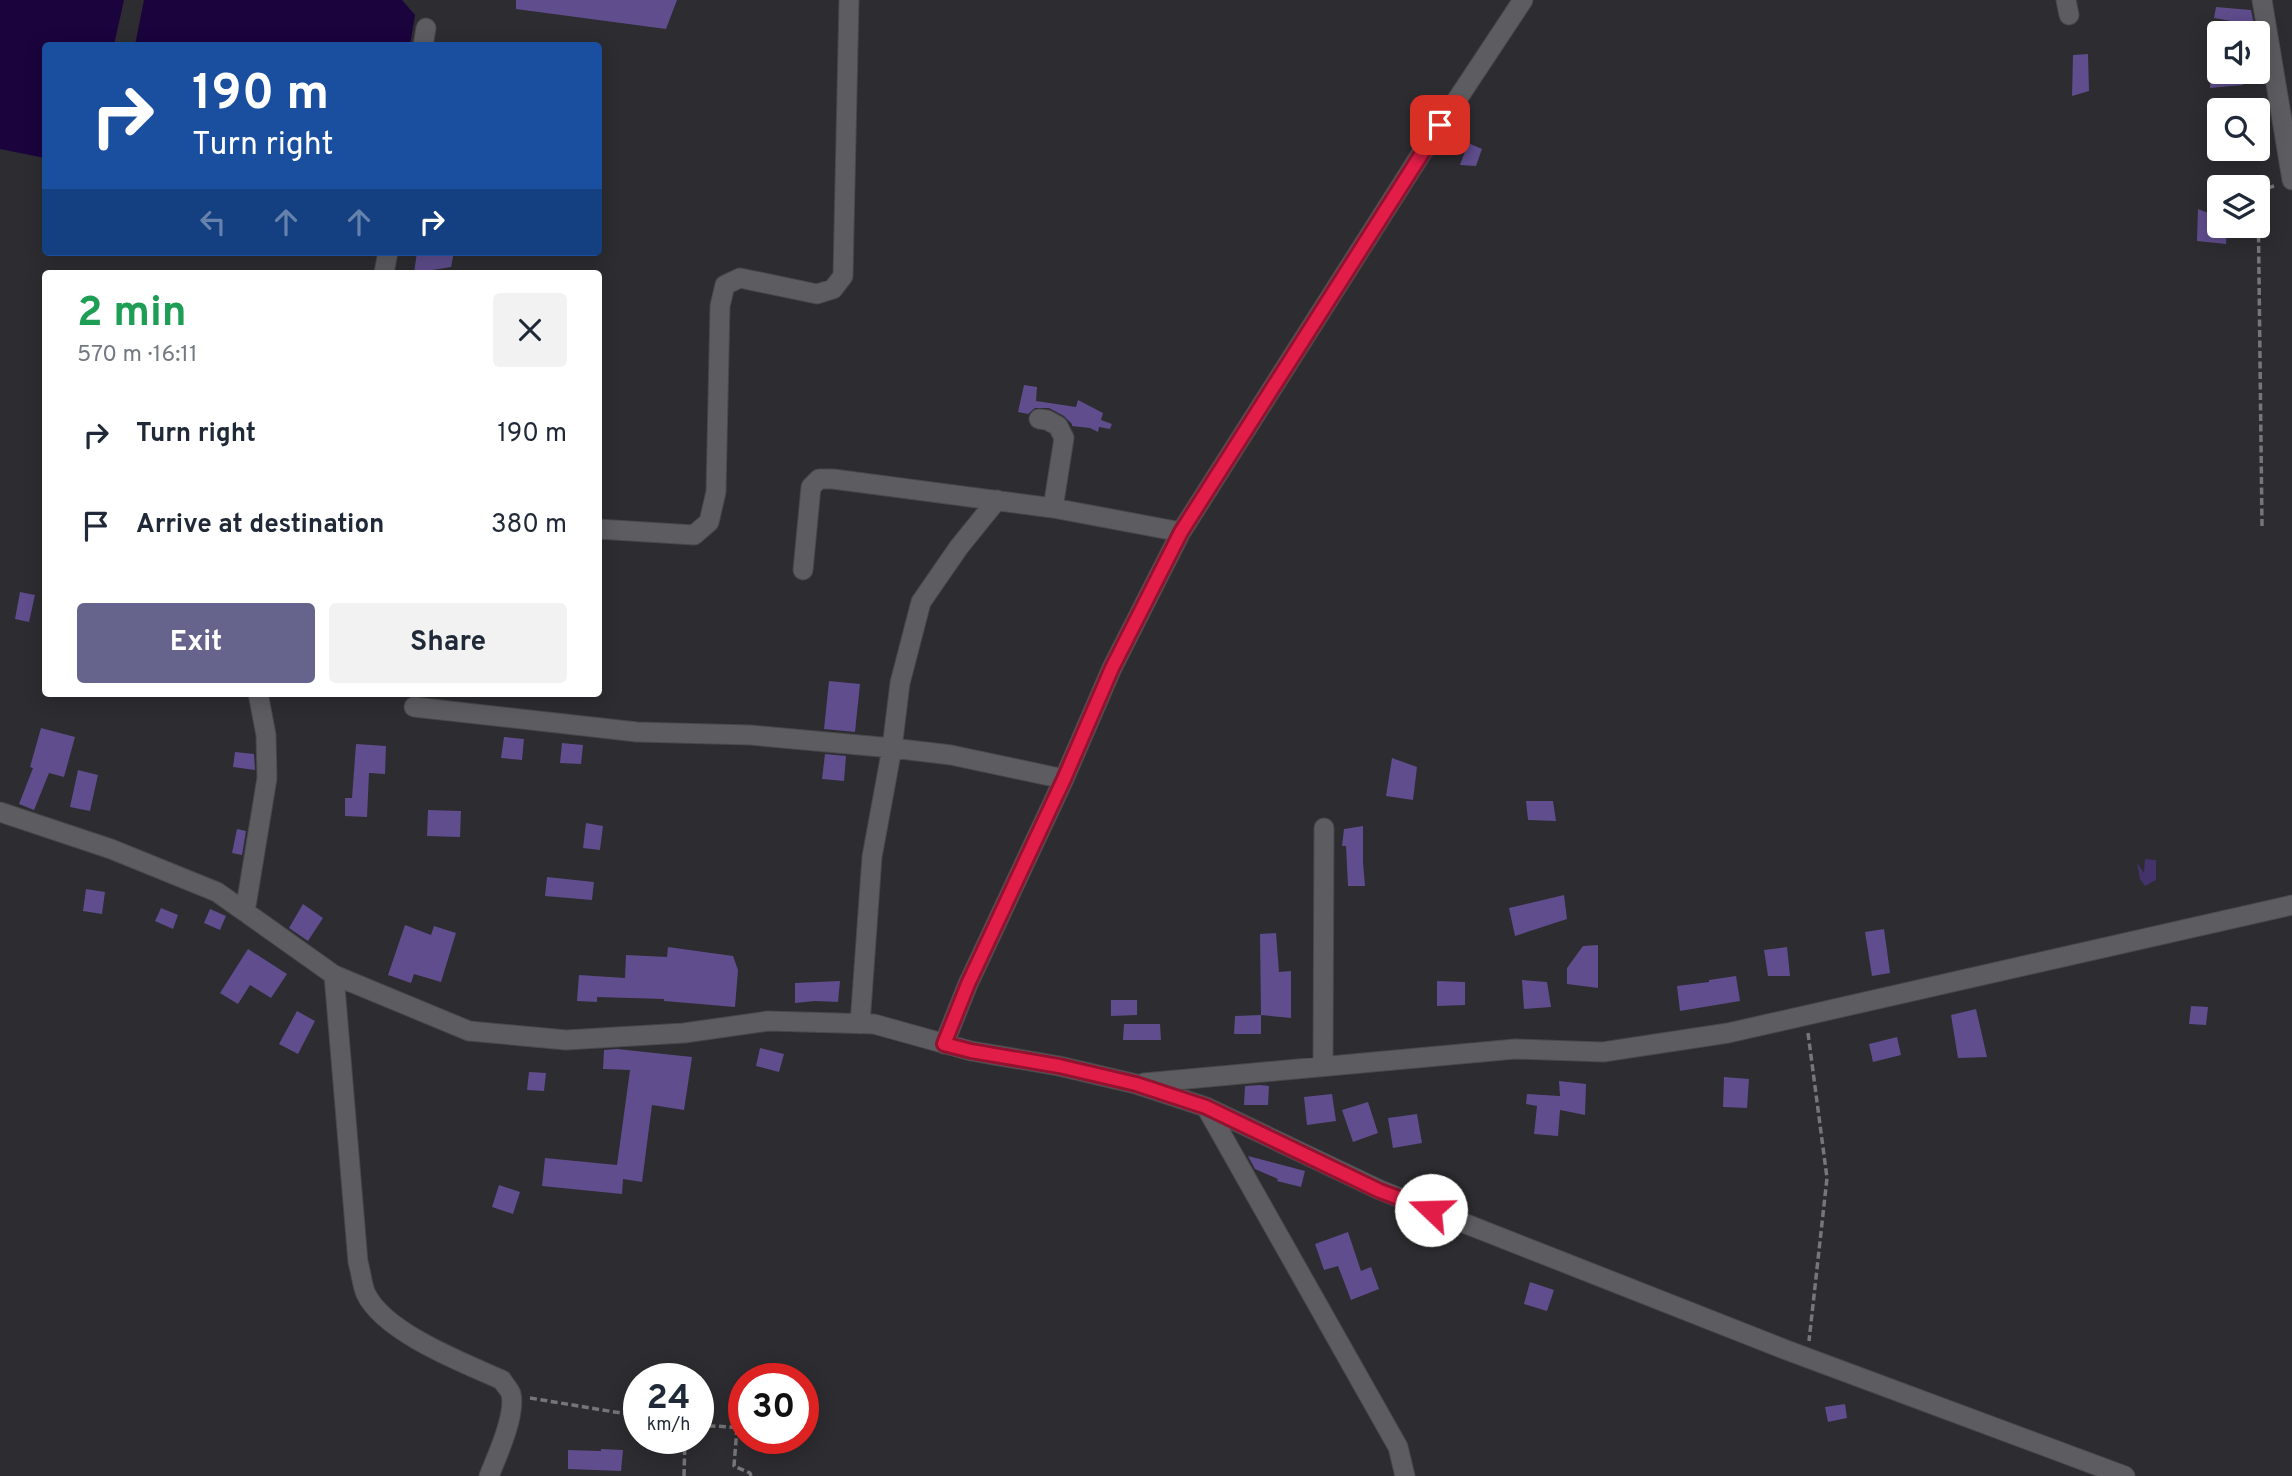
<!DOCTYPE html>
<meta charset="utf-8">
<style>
body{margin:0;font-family:Overpass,sans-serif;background:#f2f2f3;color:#1f2937;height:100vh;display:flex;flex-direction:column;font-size:26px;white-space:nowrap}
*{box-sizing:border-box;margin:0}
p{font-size:23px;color:#747a83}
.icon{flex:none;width:38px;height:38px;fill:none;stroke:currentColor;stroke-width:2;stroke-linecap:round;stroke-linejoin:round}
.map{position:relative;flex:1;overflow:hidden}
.side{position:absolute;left:42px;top:270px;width:560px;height:427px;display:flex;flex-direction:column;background:#fff;border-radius:7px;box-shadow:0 4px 18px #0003}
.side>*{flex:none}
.banner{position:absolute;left:42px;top:42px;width:560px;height:214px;border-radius:7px;box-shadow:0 4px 18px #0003;background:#1a4fa0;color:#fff;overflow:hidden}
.tools{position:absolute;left:2207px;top:21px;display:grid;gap:14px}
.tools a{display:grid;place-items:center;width:63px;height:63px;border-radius:7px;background:#fff;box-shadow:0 4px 18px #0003;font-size:35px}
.speed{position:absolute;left:623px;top:1363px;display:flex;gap:14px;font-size:35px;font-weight:700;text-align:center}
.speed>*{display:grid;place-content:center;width:91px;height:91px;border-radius:50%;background:#fff;box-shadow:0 4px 18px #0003;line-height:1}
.speed small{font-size:18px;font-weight:400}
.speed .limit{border:10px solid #d22;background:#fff;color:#111}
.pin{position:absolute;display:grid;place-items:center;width:60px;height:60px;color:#fff;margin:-30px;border-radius:14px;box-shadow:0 4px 10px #0006}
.me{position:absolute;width:77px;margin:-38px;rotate:291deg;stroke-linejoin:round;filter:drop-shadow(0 0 5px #0008)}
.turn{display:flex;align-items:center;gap:24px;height:147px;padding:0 35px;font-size:32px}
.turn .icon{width:91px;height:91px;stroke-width:2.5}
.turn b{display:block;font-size:49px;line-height:60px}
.lanes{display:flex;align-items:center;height:66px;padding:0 35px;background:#0003;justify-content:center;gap:35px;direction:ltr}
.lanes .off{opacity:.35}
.round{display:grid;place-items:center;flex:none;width:74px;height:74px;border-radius:7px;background:#f2f2f3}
.summary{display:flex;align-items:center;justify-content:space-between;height:119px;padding:0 35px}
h1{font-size:42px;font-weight:700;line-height:52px;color:#1e9e55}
.primary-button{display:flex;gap:14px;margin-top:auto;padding:14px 35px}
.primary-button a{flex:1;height:80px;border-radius:7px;background:#66638c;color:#fff;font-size:28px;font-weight:700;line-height:80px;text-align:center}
.primary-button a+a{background:#f2f2f3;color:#1f2937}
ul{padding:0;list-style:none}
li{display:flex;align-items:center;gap:21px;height:91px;padding:0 35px}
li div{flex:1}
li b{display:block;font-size:26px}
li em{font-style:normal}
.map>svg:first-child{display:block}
.green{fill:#43336a}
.water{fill:#1b033d}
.building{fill:#5f4d8d}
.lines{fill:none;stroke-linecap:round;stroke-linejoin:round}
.minor-casing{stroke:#48484b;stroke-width:21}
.path{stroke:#767579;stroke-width:3.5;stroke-dasharray:7 3.5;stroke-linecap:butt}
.minor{stroke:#5d5c61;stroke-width:19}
.route-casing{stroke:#92132f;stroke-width:18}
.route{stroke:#e11d48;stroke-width:12}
</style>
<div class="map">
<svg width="2292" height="1476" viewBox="0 0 2292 1476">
<rect width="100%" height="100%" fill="#2d2c30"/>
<path class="green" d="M 2145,859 L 2156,860 L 2156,880 L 2145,886 L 2140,879 L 2137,863 L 2144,873 Z"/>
<path class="water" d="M 0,0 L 124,0 L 114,45 L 46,46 L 45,158 L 0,149 Z
M 144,0 L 402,0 L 415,15 L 410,45 L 135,45 Z"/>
<path class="building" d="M 516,0 L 677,0 L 666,29 L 516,9 Z
M 2216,7 L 2251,10 L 2254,25 L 2214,18 Z
M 2088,54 L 2089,91 L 2072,96 L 2073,55 Z
M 2211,72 L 2245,72 L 2243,85 L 2210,88 Z
M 1468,143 L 1482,149 L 1476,166 L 1460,165 Z
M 2198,209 L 2219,217 L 2219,226 L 2227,226 L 2226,244 L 2197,241 Z
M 417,252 L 454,252 L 451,267 L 414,273 Z
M 1024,385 L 1037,387 L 1036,401 L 1076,407 L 1078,400 L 1103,413 L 1101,420 L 1112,424 L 1110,429 L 1099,427 L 1098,432 L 1090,428 L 1072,426 L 1072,424 L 1064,416 L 1049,408 L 1035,408 L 1028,414 L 1018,412 Z
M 20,592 L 35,595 L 29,622 L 15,619 Z
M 829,681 L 860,684 L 855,732 L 824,729 Z
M 41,728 L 75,737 L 64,777 L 49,773 L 34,810 L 19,804 L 33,768 L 30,767 Z
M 504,737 L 524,739 L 522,760 L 501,758 Z
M 562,743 L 583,745 L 581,764 L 560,763 Z
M 356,744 L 386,746 L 385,774 L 369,773 L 367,817 L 345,816 L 345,798 L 352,798 Z
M 235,752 L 254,754 L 255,770 L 233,767 Z
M 825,754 L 846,756 L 844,781 L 822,779 Z
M 1392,758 L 1417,767 L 1413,800 L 1386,796 Z
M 78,770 L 98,775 L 90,811 L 70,807 Z
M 1526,801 L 1553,801 L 1556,821 L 1528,820 Z
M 428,810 L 461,811 L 460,837 L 427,836 Z
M 586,823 L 603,826 L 600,850 L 583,848 Z
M 1363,826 L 1363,862 L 1365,886 L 1348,886 L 1346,846 L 1342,846 L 1344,829 Z
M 237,829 L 246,831 L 242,855 L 232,853 Z
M 547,877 L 594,882 L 592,900 L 545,896 Z
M 86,889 L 105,892 L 102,914 L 83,911 Z
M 1564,895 L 1567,919 L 1515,936 L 1509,908 Z
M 303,904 L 323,918 L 308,941 L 289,928 Z
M 161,908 L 178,915 L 173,929 L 155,921 Z
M 210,909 L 226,916 L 220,930 L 204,923 Z
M 405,925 L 431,935 L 434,926 L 456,933 L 441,982 L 414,974 L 411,983 L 388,975 Z
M 1884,929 L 1890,973 L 1872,976 L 1865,932 Z
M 1276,933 L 1279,972 L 1291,971 L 1291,1018 L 1261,1015 L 1260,934 Z
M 1598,945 L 1598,988 L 1567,984 L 1567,968 L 1583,946 Z
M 668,947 L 733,956 L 738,970 L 735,1007 L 664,1001 L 664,999 L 597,997 L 597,1002 L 577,1001 L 579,975 L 625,978 L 626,955 L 667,957 Z
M 1787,947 L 1790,976 L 1768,976 L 1764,950 Z
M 248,949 L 287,974 L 271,998 L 250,985 L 238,1004 L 220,993 Z
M 1736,976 L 1740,1001 L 1680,1011 L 1677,986 L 1709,982 L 1709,980 Z
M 1522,980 L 1547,982 L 1551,1007 L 1524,1009 Z
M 840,981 L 838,1002 L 815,1001 L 795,1003 L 795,983 Z
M 1437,981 L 1465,982 L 1465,1005 L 1437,1006 Z
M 1111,1000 L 1137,1000 L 1137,1015 L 1111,1016 Z
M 2191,1006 L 2208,1007 L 2206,1025 L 2189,1024 Z
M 1976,1009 L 1987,1057 L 1958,1058 L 1951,1015 Z
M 297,1011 L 315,1021 L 298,1054 L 279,1044 Z
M 1261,1015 L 1261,1034 L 1234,1034 L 1235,1016 Z
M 1124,1024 L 1160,1024 L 1161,1040 L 1123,1040 Z
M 1897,1037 L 1901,1055 L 1873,1062 L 1869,1044 Z
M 760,1048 L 784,1054 L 779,1072 L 756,1066 Z
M 617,1049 L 692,1057 L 684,1110 L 652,1105 L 642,1182 L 623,1179 L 622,1194 L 542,1186 L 545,1158 L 617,1165 L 630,1070 L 603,1069 L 604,1050 Z
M 529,1072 L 546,1073 L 544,1091 L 527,1090 Z
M 1724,1077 L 1749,1079 L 1747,1108 L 1723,1107 Z
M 1559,1081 L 1586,1084 L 1585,1115 L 1560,1110 L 1558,1136 L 1534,1134 L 1537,1106 L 1526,1104 L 1527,1094 L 1560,1096 Z
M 1260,1085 L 1269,1086 L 1268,1105 L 1244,1105 L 1245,1086 Z
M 1332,1094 L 1336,1121 L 1307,1125 L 1304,1097 Z
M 1368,1102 L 1378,1133 L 1353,1142 L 1342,1110 Z
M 1417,1114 L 1422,1143 L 1393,1148 L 1388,1118 Z
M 1248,1156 L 1305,1171 L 1301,1187 L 1277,1181 L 1278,1179 L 1255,1169 Z
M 499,1185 L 520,1192 L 513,1214 L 492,1207 Z
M 1348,1232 L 1361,1271 L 1371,1267 L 1379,1289 L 1351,1300 L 1338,1266 L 1324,1270 L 1315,1244 Z
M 1530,1282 L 1554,1290 L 1547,1311 L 1524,1304 Z
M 1845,1404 L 1847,1418 L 1828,1422 L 1825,1407 Z
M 601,1449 L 623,1450 L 621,1471 L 568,1469 L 568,1450 L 601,1451 Z"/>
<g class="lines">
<defs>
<path id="minor" d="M 2066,0 L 2069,15
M 2262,0 L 2292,180
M 423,46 L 426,28
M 384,273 L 388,252
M 1039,419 L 1047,420 L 1058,426 L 1064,438 L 1053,508
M 598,529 L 694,535 L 709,522 L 716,492 L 720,306 L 725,285 L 740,278 L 817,294 L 833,289 L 843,276 L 849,0
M 803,570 L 811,487 L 819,479 L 833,479 L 1053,508 L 1181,532
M 414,707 L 637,732 L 750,735 L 892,748 L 951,755 L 1064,779
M 0,812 L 111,849 L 217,892 L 334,975 L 469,1031 L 566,1040 L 684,1033 L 768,1021 L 874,1024 L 971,1051 L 1059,1066 L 1136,1084 L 1206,1107 L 1380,1190 L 1789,1351 L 2125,1476
M 245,912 L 267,778 L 266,735 L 258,693
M 334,975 L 358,1262 C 361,1272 362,1285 366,1294 C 385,1333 464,1363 502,1380 C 504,1384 510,1390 511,1394 C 516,1415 497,1456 489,1476
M 860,1024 L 872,857 L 892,748 L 900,683 L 921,602 L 959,547 L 997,500
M 944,1044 L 968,984 L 1064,779 L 1112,668 L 1181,532 L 1425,148 L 1523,0
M 1323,1066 L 1324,828
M 1144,1083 L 1515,1049 L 1603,1052 L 1728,1033 L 2292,905
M 1206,1107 L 1398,1447 L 1405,1476"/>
</defs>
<use href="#minor" class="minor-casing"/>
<path class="path" d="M 2262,526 L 2258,191 L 2274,186
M 1808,1033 L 1827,1178 L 1809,1341
M 530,1398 L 639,1416
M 698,1425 L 744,1428
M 737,1428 L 734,1466 L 750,1473 L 751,1476
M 684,1476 L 685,1438"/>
<use href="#minor" class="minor"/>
</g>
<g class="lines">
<defs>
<path id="route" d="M 1431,1210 L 1380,1191 L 1206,1107 L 1136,1084 L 1059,1066 L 971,1051 L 944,1044 L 968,984 L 1064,779 L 1112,668 L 1181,532 L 1440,125"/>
</defs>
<use href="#route" class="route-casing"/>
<use href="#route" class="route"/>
</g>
</svg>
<div class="tools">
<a><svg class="icon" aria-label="sound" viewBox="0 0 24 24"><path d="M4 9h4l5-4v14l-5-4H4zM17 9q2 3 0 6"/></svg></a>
<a><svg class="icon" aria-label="search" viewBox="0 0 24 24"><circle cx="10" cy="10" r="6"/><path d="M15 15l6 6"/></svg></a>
<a><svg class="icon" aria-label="layers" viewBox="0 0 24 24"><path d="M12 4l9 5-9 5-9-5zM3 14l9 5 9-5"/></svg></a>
</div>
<div class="speed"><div>24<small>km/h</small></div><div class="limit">30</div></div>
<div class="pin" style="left:1440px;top:125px;background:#d93025"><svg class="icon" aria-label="arrive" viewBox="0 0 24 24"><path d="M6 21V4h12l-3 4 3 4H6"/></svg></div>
<svg class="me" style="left:1431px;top:1210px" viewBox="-20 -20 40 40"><circle r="19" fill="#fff"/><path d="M0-13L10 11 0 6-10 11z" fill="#e11d48"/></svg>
<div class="banner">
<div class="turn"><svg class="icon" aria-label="right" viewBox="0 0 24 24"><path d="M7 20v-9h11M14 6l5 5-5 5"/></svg><div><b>190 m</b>Turn right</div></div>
<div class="lanes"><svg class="icon off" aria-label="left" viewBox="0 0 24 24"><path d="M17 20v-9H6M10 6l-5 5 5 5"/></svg><svg class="icon off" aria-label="ahead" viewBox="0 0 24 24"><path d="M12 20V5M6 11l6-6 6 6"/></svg><svg class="icon off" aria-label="ahead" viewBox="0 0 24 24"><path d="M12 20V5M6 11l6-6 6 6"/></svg><svg class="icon" aria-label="right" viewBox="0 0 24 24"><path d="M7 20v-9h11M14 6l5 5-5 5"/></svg></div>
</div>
<section class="side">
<div class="summary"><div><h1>2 min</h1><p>570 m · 16:11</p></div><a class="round"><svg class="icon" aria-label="close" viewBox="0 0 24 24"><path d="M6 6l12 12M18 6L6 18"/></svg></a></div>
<ul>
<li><svg class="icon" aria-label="right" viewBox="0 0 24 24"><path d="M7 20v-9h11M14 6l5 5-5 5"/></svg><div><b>Turn right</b></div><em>190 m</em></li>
<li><svg class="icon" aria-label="arrive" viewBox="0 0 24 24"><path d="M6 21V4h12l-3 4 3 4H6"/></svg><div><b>Arrive at destination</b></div><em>380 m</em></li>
</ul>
<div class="primary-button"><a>Exit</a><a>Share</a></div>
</section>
</div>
